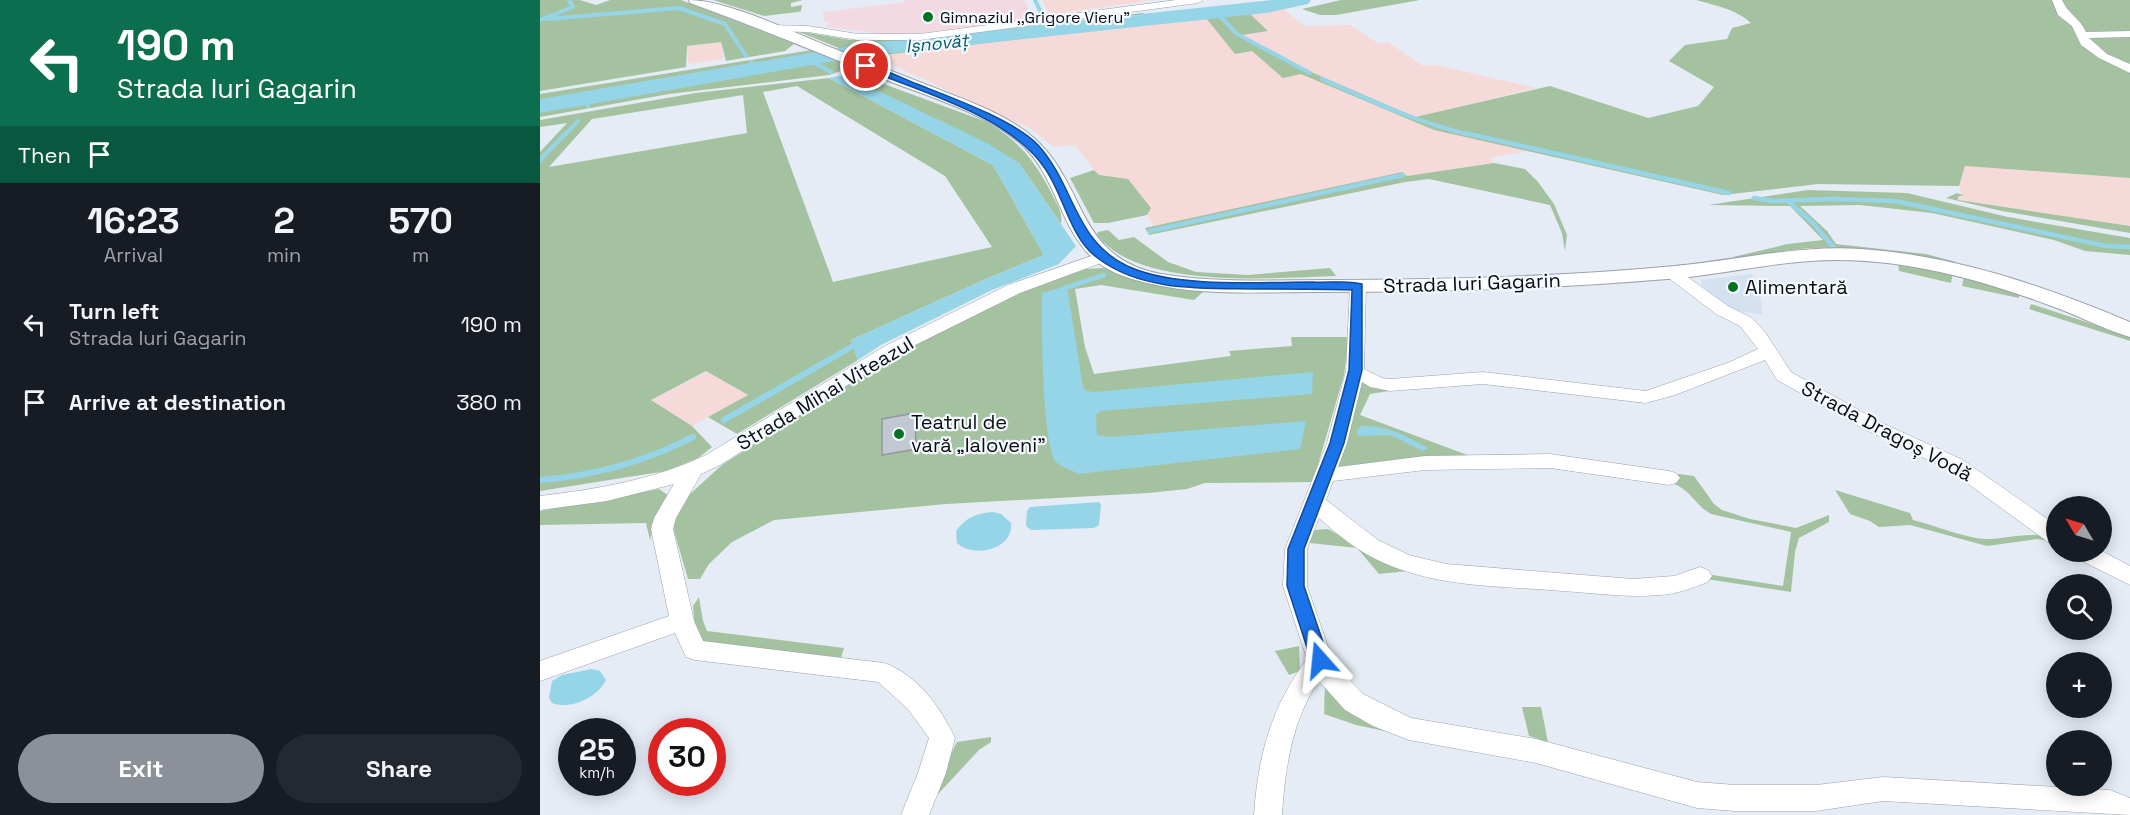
<!DOCTYPE html>
<meta charset="utf-8">
<style>
body{margin:0;font-family:"Space Grotesk",sans-serif;background:#242831;color:#f1f3f6;height:100vh;display:flex;flex-direction:column;font-size:22px;white-space:nowrap}
*{box-sizing:border-box;margin:0}
p{font-size:20px;color:#9ea1a6}
.icon{flex:none;width:33px;height:33px;fill:none;stroke:currentColor;stroke-width:2;stroke-linecap:round;stroke-linejoin:round}
.map{position:relative;flex:1;overflow:hidden}
.sheet{display:flex;flex-direction:column;background:#171b24;width:540px}
.sheet>*{flex:none}
.top-card{background:#0b6e4f;color:#fff;overflow:hidden}
.needle{width:39px;rotate:308deg}
.fabs{position:absolute;left:1506px;top:496px;display:grid;gap:12px}
.fabs a{display:grid;place-items:center;width:66px;height:66px;border-radius:50%;background:#171b24;box-shadow:0 3px 15px #0003;font-size:30px}
.speed{position:absolute;left:18px;top:718px;display:flex;gap:12px;font-size:30px;font-weight:700;text-align:center}
.speed>*{display:grid;place-content:center;width:78px;height:78px;border-radius:50%;background:#171b24;box-shadow:0 3px 15px #0003;line-height:1}
.speed small{font-size:15px;font-weight:400}
.speed .limit{border:9px solid #d22;background:#fff;color:#111}
.pin{position:absolute;display:grid;place-items:center;width:51px;height:51px;color:#fff;margin:-26px;border:3px solid #fff;border-radius:50%;box-shadow:0 2px 6px #0007}
.me{position:absolute;width:66px;margin:-33px;rotate:342deg;stroke-linejoin:round;filter:drop-shadow(0 0 4px #0008)}
.turn{display:flex;align-items:center;gap:21px;height:126px;padding:0 18px;font-size:27px}
.turn .icon{width:78px;height:78px;stroke-width:2.5}
.turn b{display:block;font-size:42px;line-height:51px}
.then{display:flex;align-items:center;height:57px;padding:0 18px;background:#0003;gap:12px;font-size:22px}
.eta{display:flex;justify-content:space-evenly;align-items:center;height:102px;text-align:center}
.eta b{font-size:36px;font-weight:600;line-height:42px}
.action{display:flex;gap:12px;margin-top:auto;padding:12px 18px}
.action a{flex:1;height:69px;border-radius:36px;background:#8c9099;color:#fff;font-size:24px;font-weight:600;line-height:69px;text-align:center}
.action a+a{background:#242831;color:#f1f3f6}
ul{padding:0;list-style:none}
li{display:flex;align-items:center;gap:18px;height:78px;padding:0 18px}
li div{flex:1}
li b{display:block;font-size:22px}
li em{font-style:normal}
main{display:flex;flex:1;min-height:0}
.map>svg:first-child{display:block}
.built{fill:#d4e1f1}
.industrial{fill:#f5dad9}
.education{fill:#f3dae2}
.green{fill:#a4c29f;fill-rule:evenodd}
.water{fill:#96d4e8}
.lines{fill:none;stroke-linecap:round;stroke-linejoin:round}
.stream-far2{stroke:#96d4e8;stroke-width:4}
.stream-far1{stroke:#96d4e8;stroke-width:4.5}
.stream{stroke:#96d4e8;stroke-width:6}
.river{fill:#96d4e8;fill-rule:evenodd}
.building{fill:#c1c8d2;stroke:#9198a1;stroke-width:1.5}
.minor-casing{stroke:#9aa1aa;stroke-width:1}
.major-casing{stroke:#9aa1aa;stroke-width:2}
.minor{fill:#fff;fill-rule:evenodd}
.major{fill:#fff;fill-rule:evenodd}
.route{fill:#1a73e8;stroke:#114b97;stroke-width:1.5}
.poi-dot{fill:#087123;stroke:#f4f9ff;stroke-width:2}
.labels{text-anchor:middle;dominant-baseline:central;stroke-width:4.5;stroke-linejoin:round;paint-order:stroke}
.far-poi-label{font-size:16px;fill:#0a0c0f;stroke:#f4f9ff;text-anchor:start}
.far-water-label{font-size:18px;font-style:italic;fill:#055d71;stroke:#f4f9ff}
.street-label{font-size:20px;fill:#0a0c0f;stroke:#f4f9ff}
.poi-label{font-size:20px;fill:#0a0c0f;stroke:#f4f9ff;text-anchor:start}
</style>
<main>
<section class="sheet">
<div class="top-card">
<div class="turn"><svg class="icon" aria-label="left" viewBox="0 0 24 24"><path d="M17 20v-9H6M10 6l-5 5 5 5"/></svg><div><b>190 m</b>Strada Iuri Gagarin</div></div>
<div class="then">Then<svg class="icon" aria-label="arrive" viewBox="0 0 24 24"><path d="M6 21V4h12l-3 4 3 4H6"/></svg></div>
</div>
<div class="eta">
<div><b>16:23</b><p>Arrival</p></div>
<div><b>2</b><p>min</p></div>
<div><b>570</b><p>m</p></div>
</div>
<ul>
<li><svg class="icon" aria-label="left" viewBox="0 0 24 24"><path d="M17 20v-9H6M10 6l-5 5 5 5"/></svg><div><b>Turn left</b><p>Strada Iuri Gagarin</p></div><em>190 m</em></li>
<li><svg class="icon" aria-label="arrive" viewBox="0 0 24 24"><path d="M6 21V4h12l-3 4 3 4H6"/></svg><div><b>Arrive at destination</b></div><em>380 m</em></li>
</ul>
<div class="action"><a>Exit</a><a>Share</a></div>
</section>
<div class="map">
<svg width="1590" height="815" viewBox="0 0 1590 815">
<rect width="100%" height="100%" fill="#e5ecf6"/>
<path class="built" d="M 1212,274 L 1219,287 L 1223,315 L 1191,310 L 1163,289 L 1168,289 L 1161,285 L 1161,280 Z"/>
<path class="industrial" d="M 502,0 L 614,0 L 510,15 Z
M 741,7 L 764,26 L 810,25 L 839,44 L 848,42 L 883,66 L 896,65 L 996,88 L 875,117 L 769,71 L 701,34 L 708,13 Z
M 666,18 L 712,51 L 743,77 L 761,73 L 894,130 L 989,151 L 949,158 L 954,163 L 867,176 L 862,172 L 614,227 L 607,215 L 610,208 L 588,179 L 558,175 L 535,145 L 513,147 L 491,129 L 333,56 Z
M 181,42 L 184,59 L 148,64 L 147,46 Z
M 1425,166 L 1590,178 L 1590,226 L 1417,200 L 1418,197 L 1422,195 L 1419,186 Z
M 167,371 L 208,395 L 152,426 L 111,400 Z"/>
<path class="education" d="M 365,0 L 485,0 L 493,21 L 384,33 L 342,34 L 285,27 L 291,22 L 284,22 L 283,12 L 365,2 Z"/>
<path class="green" d="M 0,0 L 40,0 L 56,5 L 70,0 L 141,0 L 254,44 L 245,51 L 186,61 L 181,42 L 147,46 L 146,67 L 0,91 Z
M 173,0 L 263,0 L 251,3 L 251,7 L 262,5 L 261,11 L 258,12 L 224,16 Z
M 801,0 L 880,0 L 796,15 L 780,15 L 762,9 Z
M 1156,0 L 1590,0 L 1590,178 L 1425,166 L 1419,186 L 1278,184 L 1183,195 L 894,130 L 761,74 L 743,78 L 712,51 L 695,54 L 666,18 L 334,56 L 348,63 L 338,64 L 257,31 L 311,40 L 381,39 L 603,13 L 607,17 L 722,2 L 733,3 L 741,7 L 709,13 L 728,31 L 702,35 L 769,71 L 875,117 L 1010,86 L 1108,118 L 1158,106 L 1174,87 L 1129,61 L 1145,45 L 1187,39 L 1192,28 L 1211,23 C 1198,10 1174,5 1156,0 Z
M 272,50 L 309,65 L 307,69 L 289,75 L 129,94 L 0,117 L 0,94 Z
M 314,73 L 447,122 C 480,142 494,160 512,194 C 517,205 523,212 521,224 L 479,163 L 305,75 Z
M 289,78 L 453,165 L 504,255 L 448,278 L 311,340 L 318,360 L 197,434 L 168,417 L 208,395 L 166,371 L 111,400 L 152,426 L 172,447 L 158,458 L 126,471 L 0,491 L 0,152 L 27,123 L 0,127 L 0,120 L 156,93 ZM 257,86 L 405,176 L 452,247 L 293,282 L 223,92 ZM 203,95 L 207,133 L 9,167 L 52,119 Z
M 954,163 L 985,169 L 998,182 L 1014,204 L 1027,235 L 1025,251 L 1022,233 L 1010,205 L 889,179 L 865,182 L 609,235 L 605,228 L 862,172 L 867,176 Z
M 554,170 L 559,175 L 588,179 L 611,208 L 607,215 L 568,223 L 554,223 L 530,178 Z
M 1268,190 L 1367,193 L 1468,217 L 1590,238 L 1590,255 L 1545,251 L 1514,240 L 1392,213 L 1320,205 L 1260,206 L 1287,231 L 1296,244 L 1386,254 L 1416,262 L 1409,263 C 1365,256 1319,246 1274,248 C 1248,249 1222,255 1196,260 L 1193,257 L 1248,244 L 1283,240 L 1250,206 L 1168,205 Z
M 1417,193 L 1423,195 L 1418,197 L 1418,200 L 1590,226 L 1590,233 L 1462,211 L 1406,198 Z
M 568,230 L 579,240 L 594,237 L 628,262 L 656,272 L 708,275 L 790,268 L 796,276 C 734,278 595,290 557,234 L 558,232 Z
M 1358,263 L 1413,273 L 1411,283 L 1359,271 Z
M 564,268 L 592,279 L 664,291 L 654,300 L 561,285 L 535,289 L 545,347 L 554,374 L 691,356 L 689,351 L 752,346 L 751,337 L 809,337 L 804,375 L 773,482 L 665,483 L 647,489 L 608,493 L 406,504 L 234,520 L 192,542 L 169,564 L 160,579 L 148,579 L 132,524 L 150,494 L 182,465 L 319,376 L 432,314 L 517,276 L 544,269 Z
M 1424,276 L 1479,292 L 1479,298 L 1422,286 Z
M 1491,304 L 1580,333 L 1590,338 L 1590,341 L 1489,309 Z
M 819,380 L 849,391 L 830,394 L 820,415 L 938,459 C 890,458 843,461 795,469 Z
M 1131,473 L 1154,476 L 1174,504 L 1182,510 L 1210,519 L 1256,528 L 1289,515 L 1289,522 L 1259,538 L 1255,552 L 1251,592 L 1166,579 L 1166,574 L 1243,586 L 1251,532 L 1171,514 C 1153,504 1153,490 1129,482 Z
M 119,489 L 129,496 L 115,521 L 110,540 L 106,523 L 0,525 L 0,511 Z
M 1295,490 L 1370,513 L 1373,520 C 1393,525 1428,539 1447,539 C 1468,539 1499,528 1516,542 L 1497,539 L 1447,546 L 1370,525 L 1339,527 L 1330,521 L 1310,514 Z
M 788,529 L 868,571 L 839,574 L 817,548 L 770,543 L 771,533 L 775,530 Z
M 159,597 L 163,621 L 167,631 L 304,648 L 300,661 L 164,643 L 155,629 L 153,606 Z
M 759,646 L 760,671 L 749,675 L 735,651 Z
M 785,683 L 873,737 L 816,725 L 784,714 Z
M 982,707 L 1001,707 L 1008,742 L 989,736 Z
M 451,737 L 451,742 L 439,750 L 386,807 L 387,800 L 417,742 Z"/>
<path class="water" d="M 305,75 L 447,143 L 479,163 L 536,246 L 519,264 L 452,290 L 341,345 L 318,360 L 311,340 L 448,278 L 504,255 L 453,165 L 289,78 Z
M 527,286 L 543,387 L 546,391 L 555,392 L 773,372 L 772,394 L 561,411 L 556,415 L 557,435 L 570,437 L 766,421 L 760,449 L 538,474 C 532,470 522,467 517,463 C 501,446 502,321 502,293 Z
M 822,426 C 847,425 866,436 888,448 L 883,451 L 851,435 L 818,436 L 817,430 Z
M 559,502 L 561,505 L 559,525 L 554,528 L 491,530 L 486,526 L 487,511 L 490,507 Z
M 453,512 L 461,514 L 471,523 C 474,549 434,559 417,543 L 416,531 C 425,518 437,513 453,512 Z
M 52,669 L 60,671 L 66,680 C 57,698 30,710 12,703 L 9,698 L 12,681 L 22,675 Z"/>
<g class="lines">
<path class="stream-far2" d="M 495,0 L 504,19
M 676,12 L 697,34 L 770,73
M 7,19 L 139,8 L 185,24 L 206,56
M 0,20 L 33,7 L 29,0
M 506,25 L 509,32
M 269,60 L 291,72
M 211,62 L 218,69
M 782,79 C 831,101 878,123 931,135
M 48,106 L 50,97
M 25,135 L 38,121"/>
<path class="stream-far1" d="M 925,133 L 1189,193
M 0,160 L 26,133
M 1214,198 L 1234,201 L 1293,199 L 1355,201 L 1566,246 L 1590,247
M 1248,201 L 1273,223 L 1294,248
M 610,231 L 863,175
M 522,289 L 564,275"/>
<path class="stream" d="M 184,420 L 320,342
M 0,480 C 55,476 104,462 153,437"/>
<path class="river" d="M 732,0 L 771,0 L 768,4 L 726,13 L 323,56 L 0,113 L 0,99 L 323,44 Z"/>
</g>
<path class="building" d="M 375,413 L 376,449 L 342,455 L 342,419 Z"/>
<g class="lines">
<defs>
<path id="minor" d="M 636,0 L 663,0 L 658,3 L 380,40 L 318,40 L 268,32 L 228,31 L 222,28 L 228,25 L 268,26 L 318,34 L 380,34 Z
M 1512,0 L 1522,0 C 1528,14 1540,18 1546,32 L 1590,31 L 1590,37 L 1549,38 L 1567,54 L 1590,64 L 1590,73 L 1559,58 L 1541,45 L 1532,26 L 1518,15 Z
M 563,252 L 571,257 L 569,260 L 480,293 L 357,354 L 180,465 L 161,474 L 136,518 L 133,529 L 154,621 L 163,641 L 344,663 C 377,674 401,708 415,738 L 406,773 L 389,815 L 361,815 L 378,773 L 389,738 L 368,709 L 338,682 L 155,660 L 146,657 L 135,633 L 0,681 L 0,661 L 129,616 L 111,529 L 114,518 L 134,484 L 67,501 L 0,510 L 0,496 C 58,489 113,480 166,455 L 345,346 L 468,285 Z
M 1132,268 L 1138,270 L 1188,306 L 1212,318 L 1225,332 L 1251,372 L 1340,422 L 1423,460 L 1516,525 L 1516,544 L 1508,542 L 1409,470 L 1326,430 L 1237,380 L 1225,360 L 1135,395 L 1106,403 L 943,384 L 850,391 L 830,387 L 822,382 L 807,443 L 798,467 L 885,456 L 1010,454 L 1129,471 L 1136,473 L 1140,478 L 1136,483 L 1129,485 L 1010,468 L 885,470 L 793,481 L 786,500 L 838,540 L 869,555 L 906,564 L 1093,579 L 1134,576 L 1160,567 L 1168,570 L 1172,576 L 1168,582 C 1152,588 1137,594 1120,595 C 1088,598 1055,593 1023,591 C 966,586 906,588 851,566 C 823,555 801,538 779,518 L 767,549 L 767,586 L 792,658 L 798,668 L 823,694 L 871,718 L 996,739 L 1157,782 L 1195,785 L 1276,785 L 1343,777 L 1570,790 L 1590,798 L 1590,815 L 1343,801 L 1276,811 L 1195,811 L 1157,808 L 996,763 L 869,740 L 833,726 L 805,710 L 779,681 C 752,719 745,769 742,815 L 714,815 C 718,756 731,707 767,659 L 743,586 L 745,549 L 787,443 L 806,371 L 810,286 L 812,282 L 818,281 L 826,286 L 824,369 L 842,378 L 850,379 L 943,372 L 1106,391 L 1190,362 L 1218,349 L 1200,326 L 1176,314 L 1126,276 L 1124,273 Z
M 1562,551 L 1590,566 L 1590,585 L 1536,558 L 1533,552 Z"/>
<path id="major" d="M 149,0 C 188,0 257,34 295,49 C 327,61 358,74 390,86 C 425,100 465,113 494,138 C 548,186 535,258 621,274 C 675,283 730,280 784,280 C 901,280 1019,277 1135,266 C 1197,260 1258,245 1321,249 C 1414,255 1504,286 1590,322 L 1590,337 C 1565,330 1541,317 1517,308 C 1448,282 1373,260 1297,260 C 1240,260 1184,275 1127,279 C 1010,289 893,292 776,292 C 722,292 665,296 612,284 C 593,280 571,274 555,260 C 519,229 517,175 480,143 C 445,114 396,99 354,83 C 286,56 219,28 150,3 Z"/>
</defs>
<use href="#minor" class="minor-casing"/>
<use href="#major" class="major-casing"/>
<use href="#minor" class="minor"/>
<use href="#major" class="major"/>
</g>
<path class="route" d="M 326,64 C 343,69 360,77 377,84 C 410,97 474,120 498,145 C 536,187 534,244 592,268 C 640,288 720,282 773,282 C 789,283 807,280 822,284 L 822,370 L 804,443 L 764,549 L 764,586 L 789,660 L 786,665 L 780,667 L 774,665 L 771,660 L 747,586 L 748,549 L 790,443 L 809,370 L 812,290 C 780,289 749,289 717,289 C 665,288 603,292 559,259 C 530,239 525,198 506,170 C 471,116 381,92 323,68 L 322,66 Z"/>
<g class="poi-dot">
<circle cx="388" cy="17" r="6"/>
<circle cx="1193" cy="287" r="6"/>
<circle cx="359" cy="434" r="6"/>
</g>
<g class="labels">
<g class="far-poi-label">
<text x="400" y="17">Gimnaziul ,,Grigore Vieru"</text>
</g>
<g class="far-water-label">
<text transform="translate(397 43) rotate(-6)">Ișnovăț</text>
</g>
<g class="street-label">
<text transform="translate(932 283) rotate(-2)">Strada Iuri Gagarin</text>
<text transform="translate(285 393) rotate(-31)">Strada Mihai Viteazul</text>
<text transform="translate(1347 431) rotate(28)">Strada Dragoș Vodă</text>
</g>
<g class="poi-label">
<text x="1205" y="287">Alimentară</text>
<text x="371" y="422">Teatrul de<tspan x="371" dy="23">vară „Ialoveni”</tspan></text>
</g>
</g>
</svg>
<div class="fabs">
<a><svg class="needle" viewBox="-14 -14 28 28"><path d="M0-13l5 13h-10z" fill="#e53935"/><path d="M0 13l5-13h-10z" fill="#9ea1a6"/></svg></a>
<a><svg class="icon" aria-label="search" viewBox="0 0 24 24"><circle cx="10" cy="10" r="6"/><path d="M15 15l6 6"/></svg></a>
<a>+</a>
<a>−</a>
</div>
<div class="speed"><div>25<small>km/h</small></div><div class="limit">30</div></div>
<div class="pin" style="left:326px;top:66px;background:#d93025"><svg class="icon" aria-label="arrive" viewBox="0 0 24 24"><path d="M6 21V4h12l-3 4 3 4H6"/></svg></div>
<svg class="me" style="left:780px;top:660px" viewBox="-20 -20 40 40"><path d="M0-17L14 15 0 8-14 15z" fill="#1a73e8" stroke="#fff" stroke-width="4"/></svg>
</div>
</main>
